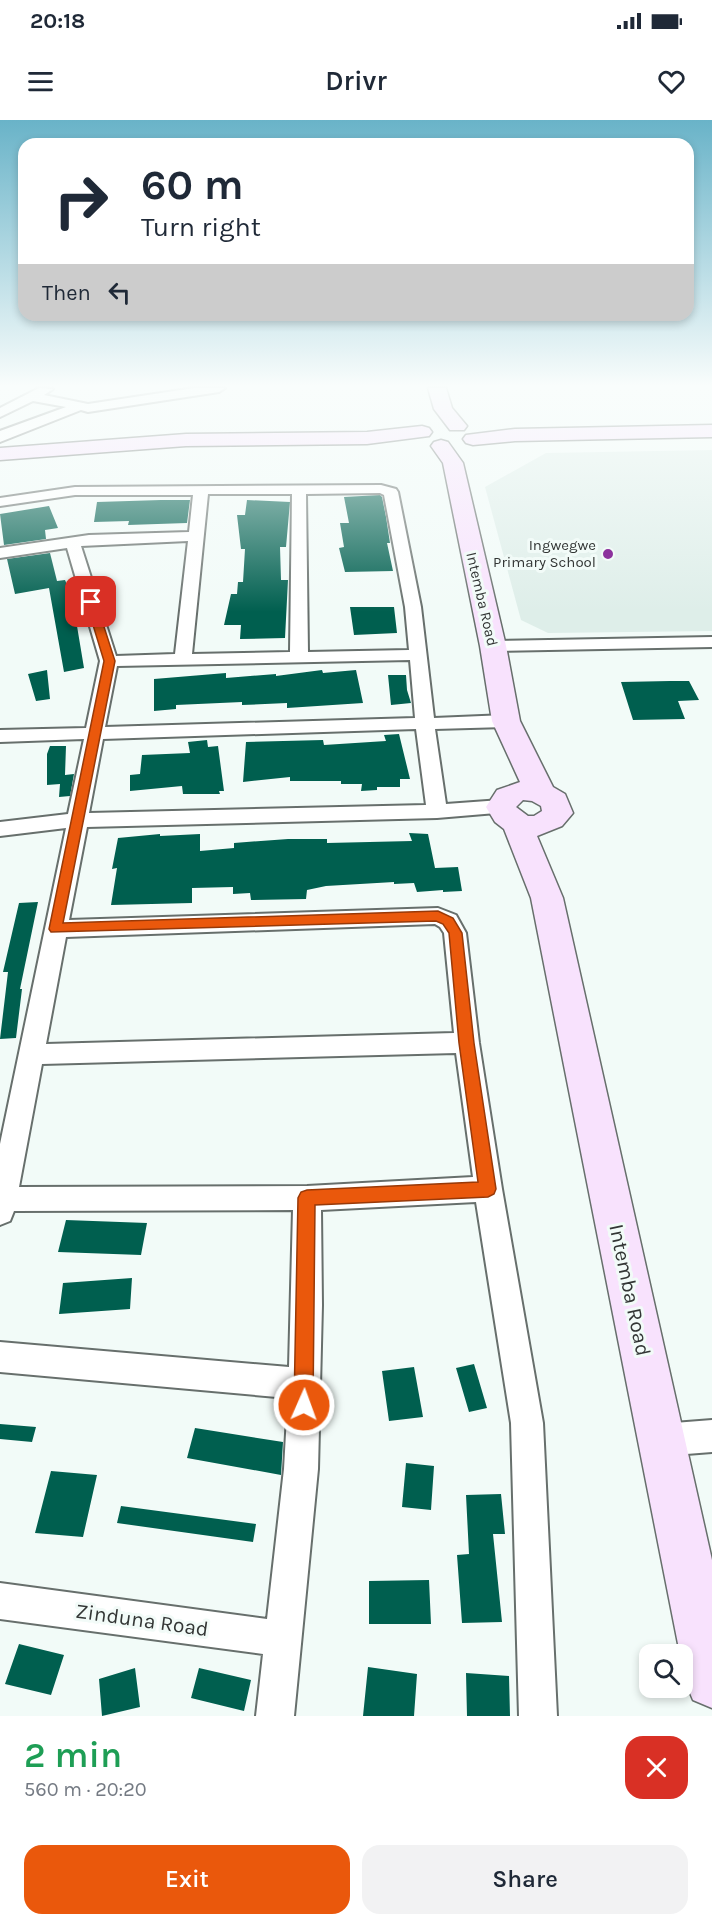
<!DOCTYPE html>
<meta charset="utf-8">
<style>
body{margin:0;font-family:Karla,sans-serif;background:#f2f2f3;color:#1f2937;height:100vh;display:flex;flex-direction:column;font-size:22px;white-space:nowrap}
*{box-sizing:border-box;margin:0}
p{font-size:20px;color:#747a83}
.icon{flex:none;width:33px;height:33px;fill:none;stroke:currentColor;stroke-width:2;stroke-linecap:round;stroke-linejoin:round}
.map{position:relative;height:1596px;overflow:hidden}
.panel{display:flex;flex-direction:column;background:#fff;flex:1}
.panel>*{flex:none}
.banner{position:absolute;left:18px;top:18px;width:676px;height:183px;border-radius:18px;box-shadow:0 3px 9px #0003;background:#fff;color:#1f2937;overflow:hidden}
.tools{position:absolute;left:639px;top:1524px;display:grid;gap:12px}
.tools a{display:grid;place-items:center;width:54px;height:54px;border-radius:12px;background:#fff;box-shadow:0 3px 9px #0003;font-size:30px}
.pin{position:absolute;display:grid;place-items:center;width:51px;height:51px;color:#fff;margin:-26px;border-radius:12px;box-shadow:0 3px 9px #0006}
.me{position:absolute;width:66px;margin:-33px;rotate:2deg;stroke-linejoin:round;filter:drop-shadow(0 0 4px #0008)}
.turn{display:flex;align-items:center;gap:21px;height:126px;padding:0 24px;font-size:27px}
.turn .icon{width:78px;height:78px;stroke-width:2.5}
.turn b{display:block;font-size:42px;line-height:51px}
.then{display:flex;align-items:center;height:57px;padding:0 24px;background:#0003;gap:12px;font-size:22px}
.round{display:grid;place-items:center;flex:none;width:63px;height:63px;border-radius:18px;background:#f2f2f3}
.overview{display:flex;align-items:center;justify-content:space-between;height:102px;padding:0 24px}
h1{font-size:36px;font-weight:600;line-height:45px;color:#1e9e55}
.action{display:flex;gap:12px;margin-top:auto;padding:12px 24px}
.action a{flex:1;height:69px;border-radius:18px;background:#ea580c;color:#fff;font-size:24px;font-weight:600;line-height:69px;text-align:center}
.action a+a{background:#f2f2f3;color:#1f2937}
.status{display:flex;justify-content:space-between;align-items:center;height:42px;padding:0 30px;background:#fff;direction:ltr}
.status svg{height:16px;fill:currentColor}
header{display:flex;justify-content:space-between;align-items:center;height:78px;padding:0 24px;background:#fff;font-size:27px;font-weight:600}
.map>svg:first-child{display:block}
.built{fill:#deeee9}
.building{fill:#005f4f}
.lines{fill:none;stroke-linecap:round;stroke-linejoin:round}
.street-casing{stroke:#676f6c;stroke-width:4}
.secondary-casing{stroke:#676f6c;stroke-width:3}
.street{fill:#fff;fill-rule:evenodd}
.secondary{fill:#f8e2fd;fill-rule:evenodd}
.route{fill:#ea580c;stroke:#983908;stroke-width:1.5}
.poi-dot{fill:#8c329d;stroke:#f2fbf8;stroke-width:2}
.labels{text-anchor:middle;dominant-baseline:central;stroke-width:6;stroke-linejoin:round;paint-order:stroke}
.far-poi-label{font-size:15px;fill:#333635;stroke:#f2fbf8;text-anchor:end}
.far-street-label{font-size:15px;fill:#333635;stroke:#f2fbf8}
.near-street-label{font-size:21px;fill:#333635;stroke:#f2fbf8}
</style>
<div class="status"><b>20:18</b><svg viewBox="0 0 49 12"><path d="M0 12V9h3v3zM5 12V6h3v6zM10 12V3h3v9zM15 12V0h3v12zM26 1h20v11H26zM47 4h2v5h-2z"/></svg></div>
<header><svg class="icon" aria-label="menu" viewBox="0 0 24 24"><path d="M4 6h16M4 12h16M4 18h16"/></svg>Drivr<svg class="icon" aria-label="heart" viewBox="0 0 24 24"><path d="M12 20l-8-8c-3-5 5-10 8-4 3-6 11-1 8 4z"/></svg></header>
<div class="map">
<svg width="712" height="1596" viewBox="0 0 712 1596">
<rect width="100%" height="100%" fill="#f2fbf8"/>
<path class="built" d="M 712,330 L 712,511 L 548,513 L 521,500 L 485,367 L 546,333 Z"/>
<path class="building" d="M 380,375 L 382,377 L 386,397 L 390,423 L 387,423 L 393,451 L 345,452 L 339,428 L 344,427 L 340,403 L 349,403 L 344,377 Z
M 161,380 L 190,380 L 187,403 L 128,405 L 129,401 L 94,402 L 97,382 Z
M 247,380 L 290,382 L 286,427 L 280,427 L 281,460 L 288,460 L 285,518 L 240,519 L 241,505 L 224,505 L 231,474 L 237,474 L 238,462 L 243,462 L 245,429 L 241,429 L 237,395 L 245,395 Z
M 49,386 L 58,408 L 45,410 L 46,419 L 4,425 L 0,394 Z
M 50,433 L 57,461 L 65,460 L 72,476 L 84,548 L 64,552 L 49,468 L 15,474 L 7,439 Z
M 350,487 L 394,487 L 397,513 L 354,515 Z
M 47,550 L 50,579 L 36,581 L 28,554 Z
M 322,550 L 323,553 L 356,550 L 363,583 L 287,588 L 287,583 L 242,585 L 242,582 L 176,585 L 176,589 L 154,591 L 154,559 L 226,553 L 226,558 L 276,554 L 276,556 Z
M 388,555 L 406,555 L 407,570 L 411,583 L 391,585 Z
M 670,561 L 689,561 L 699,580 L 678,581 L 685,599 L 633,600 L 621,562 Z
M 399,614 L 410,659 L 400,659 L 400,667 L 377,667 L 377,670 L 361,671 L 362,664 L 341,664 L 341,661 L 290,661 L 290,657 L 243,662 L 246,622 L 323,620 L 324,625 L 386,621 L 384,615 Z
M 207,620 L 208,627 L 218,626 L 224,671 L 219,671 L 220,674 L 183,674 L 182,666 L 130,671 L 130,655 L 140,654 L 142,635 L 190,633 L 188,622 Z
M 50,626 L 66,626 L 65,655 L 74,654 L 70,676 L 59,677 L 60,664 L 47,665 L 47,634 Z
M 409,713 L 428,714 L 435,748 L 458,747 L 462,771 L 443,772 L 443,770 L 417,772 L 414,763 L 394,764 L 394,762 L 326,766 L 307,770 L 306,779 L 251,780 L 250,773 L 233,774 L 233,767 L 192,768 L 192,783 L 111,785 L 117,748 L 112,749 L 118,718 L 160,714 L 160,716 L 200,714 L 200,731 L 234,728 L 234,723 L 288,719 L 327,719 L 327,723 L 412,721 Z
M 38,782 L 20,869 L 22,869 L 16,918 L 0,919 L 8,852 L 3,852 L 19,783 Z
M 66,1100 L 147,1103 L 141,1135 L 58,1132 Z
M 132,1158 L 130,1189 L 59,1194 L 63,1163 Z
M 474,1244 L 487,1288 L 469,1292 L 456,1248 Z
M 414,1247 L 423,1297 L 389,1301 L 382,1251 Z
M 0,1304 L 36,1307 L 32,1322 L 0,1319 Z
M 195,1308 L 283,1322 L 281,1355 L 187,1338 Z
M 406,1343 L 434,1346 L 431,1390 L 402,1387 Z
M 51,1351 L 97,1355 L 83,1417 L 35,1413 Z
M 501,1374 L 505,1414 L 493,1414 L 502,1502 L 462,1503 L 457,1435 L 469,1434 L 466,1375 Z
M 121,1386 L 256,1404 L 253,1422 L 117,1403 Z
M 429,1460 L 431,1504 L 369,1504 L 369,1461 Z
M 19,1524 L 64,1535 L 51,1575 L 5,1564 Z
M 368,1547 L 417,1554 L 414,1596 L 363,1596 Z
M 135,1548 L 140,1587 L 102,1596 L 99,1559 Z
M 199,1548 L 251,1560 L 244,1591 L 191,1578 Z
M 466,1553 L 509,1556 L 510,1596 L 467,1596 Z"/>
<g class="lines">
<defs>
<path id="street" d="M 39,268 L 53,269 L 44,275 L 88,284 L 194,268 L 225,268 L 219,272 L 88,292 L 81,290 L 0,322 L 0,311 L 66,287 L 33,281 L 0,297 L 0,288 Z
M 381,365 L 396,369 L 398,372 L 421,487 L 434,598 L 506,595 L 513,597 L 515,601 L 513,605 L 506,607 L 435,609 L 446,684 L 501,680 L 508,682 L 511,687 L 508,692 L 437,698 L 87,707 L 69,800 L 438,788 L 456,795 L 466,813 L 479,923 L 502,1069 L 543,1303 L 557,1596 L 519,1596 L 511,1303 L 476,1082 L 321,1090 L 322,1185 L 318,1349 L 294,1596 L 256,1596 L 263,1534 L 0,1499 L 0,1463 L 267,1499 L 284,1349 L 288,1278 L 0,1252 L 0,1222 L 289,1247 L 293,1090 L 14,1091 L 10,1101 L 0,1105 L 0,1024 L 66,708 L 0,716 L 0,702 L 68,694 L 84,619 L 0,622 L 0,610 L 86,608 L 100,541 L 67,428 L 0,438 L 0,428 L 89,415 L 189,412 L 193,375 L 75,375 L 0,386 L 0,378 L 75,367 ZM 380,373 L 384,375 L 405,487 L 409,530 L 308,532 L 306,374 ZM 208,374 L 292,374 L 290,532 L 192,534 ZM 188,421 L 175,534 L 116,536 L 81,426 ZM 410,540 L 415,598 L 105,607 L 117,546 ZM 416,609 L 426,685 L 89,693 L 103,619 ZM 435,804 L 440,807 L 444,813 L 454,913 L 46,924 L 66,817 ZM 456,933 L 473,1057 L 307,1066 L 19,1067 L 42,944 Z
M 712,517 L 712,527 L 493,531 L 487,530 L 484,526 L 487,522 L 493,521 Z
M 712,1300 L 712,1332 L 661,1336 L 650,1331 L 645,1320 L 650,1309 L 661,1304 Z"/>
<path id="secondary" d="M 428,268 L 446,268 L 452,288 L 467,306 L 464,310 L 450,310 L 434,289 Z
M 712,305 L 712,317 L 515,321 L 473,325 L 466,323 L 463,319 L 466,315 L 515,309 Z
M 422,306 L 429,308 L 432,312 L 429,316 L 367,324 L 186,326 L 0,340 L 0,328 L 186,314 L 367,312 Z
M 441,320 L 448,322 L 463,343 L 506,526 L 520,601 L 553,667 L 565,674 L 573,693 L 562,706 L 537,716 L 563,778 L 712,1440 L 712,1588 L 693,1580 L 685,1561 L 682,1534 L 680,1534 L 531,778 L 504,709 L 495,702 L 486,687 L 497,670 L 520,662 L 492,601 L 480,526 L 443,343 L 431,326 L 434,322 ZM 523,680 L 532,681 L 541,686 L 542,691 L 534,696 L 528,696 L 516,687 Z"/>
</defs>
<use href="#street" class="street-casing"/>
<use href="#secondary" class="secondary-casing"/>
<use href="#street" class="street"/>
<use href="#secondary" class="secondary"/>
</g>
<linearGradient id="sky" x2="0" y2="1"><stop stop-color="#69b3c8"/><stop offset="0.54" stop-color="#f9fdfc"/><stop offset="1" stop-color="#f9fdfc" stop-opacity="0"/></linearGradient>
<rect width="712" height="492" fill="url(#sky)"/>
<path class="route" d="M 91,479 L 96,482 L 115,541 L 63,803 L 438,791 L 453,798 L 462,813 L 474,923 L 496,1069 L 494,1074 L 488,1077 L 315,1085 L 313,1285 L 311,1292 L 304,1295 L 297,1292 L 294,1285 L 298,1078 L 301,1072 L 307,1070 L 478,1062 L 459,923 L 449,813 L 443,804 L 436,801 L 51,812 L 49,809 L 104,541 L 86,482 Z"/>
<circle class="poi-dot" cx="608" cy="434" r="6"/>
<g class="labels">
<g class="far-poi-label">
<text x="596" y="425">Ingwegwe<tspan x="596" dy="17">Primary School</tspan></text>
</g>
<g class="far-street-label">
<text transform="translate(482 479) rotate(77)">Intemba Road</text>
</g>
<g class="near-street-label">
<text transform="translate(630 1170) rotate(78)">Intemba Road</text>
<text transform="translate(142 1500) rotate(8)">Zinduna Road</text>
</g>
</g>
</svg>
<div class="tools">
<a><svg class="icon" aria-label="search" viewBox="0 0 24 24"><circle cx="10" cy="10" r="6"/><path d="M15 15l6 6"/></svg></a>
</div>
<div class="pin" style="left:91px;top:482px;background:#d93025"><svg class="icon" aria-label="arrive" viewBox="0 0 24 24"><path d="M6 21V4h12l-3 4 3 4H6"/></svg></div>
<svg class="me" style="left:304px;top:1285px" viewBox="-20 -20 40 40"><circle r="17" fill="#ea580c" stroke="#fff" stroke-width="3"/><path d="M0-11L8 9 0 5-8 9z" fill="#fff"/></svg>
<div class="banner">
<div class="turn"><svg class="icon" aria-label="right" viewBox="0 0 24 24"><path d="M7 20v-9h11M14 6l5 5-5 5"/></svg><div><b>60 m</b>Turn right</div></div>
<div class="then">Then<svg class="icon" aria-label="left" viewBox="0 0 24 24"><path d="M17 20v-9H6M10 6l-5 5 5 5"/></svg></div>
</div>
</div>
<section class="panel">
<div class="overview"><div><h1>2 min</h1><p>560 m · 20:20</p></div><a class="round" style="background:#d93025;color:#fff"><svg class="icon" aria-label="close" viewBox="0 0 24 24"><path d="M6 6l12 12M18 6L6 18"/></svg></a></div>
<div class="action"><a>Exit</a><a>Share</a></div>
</section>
